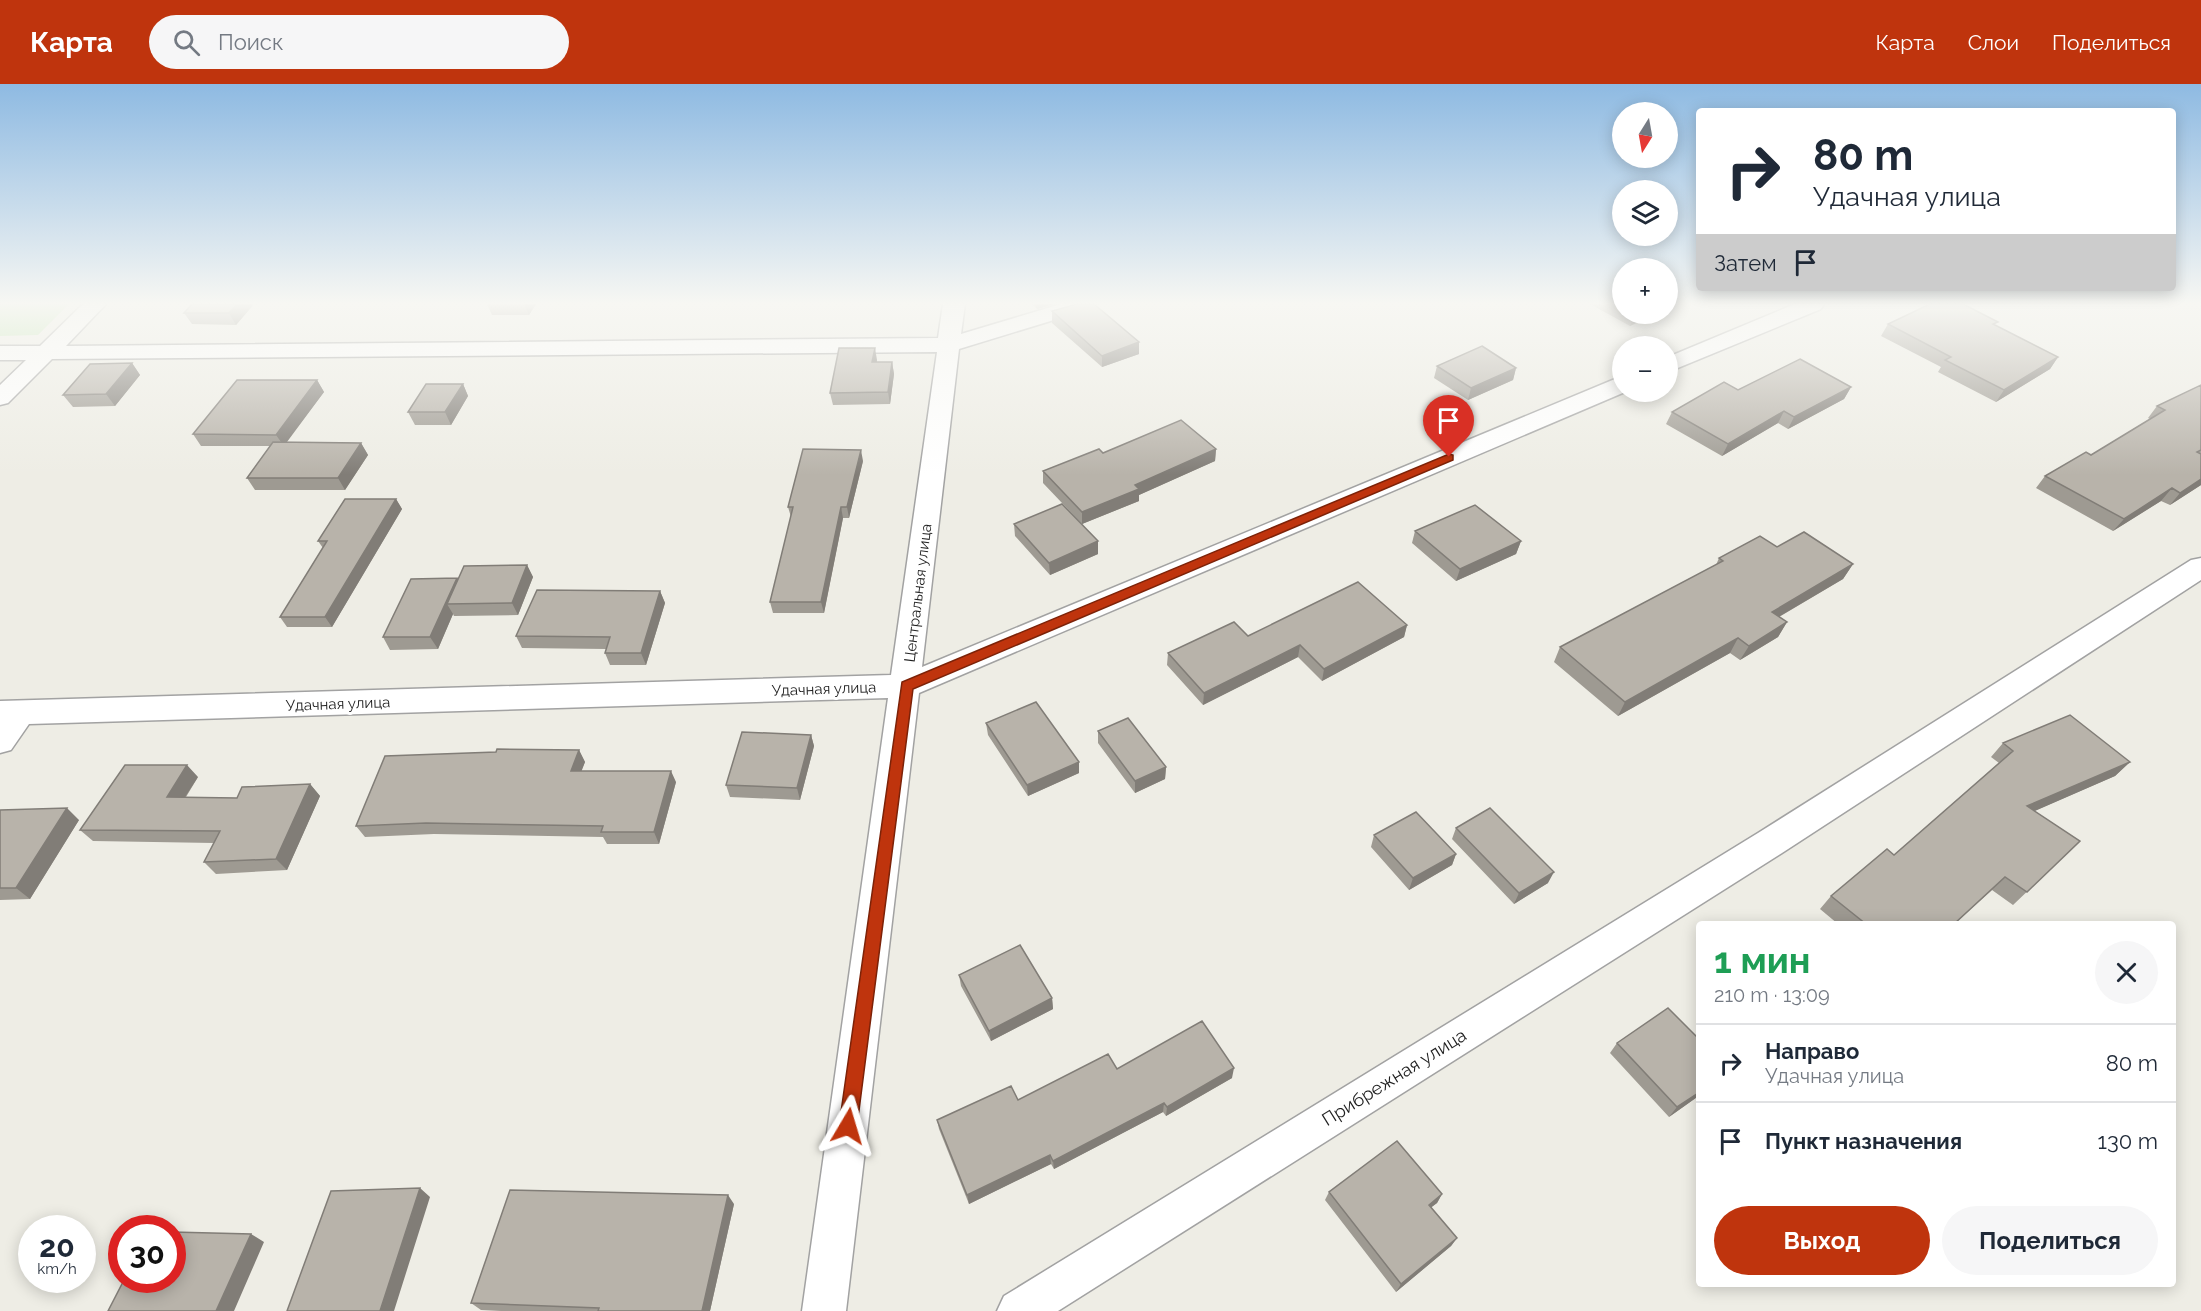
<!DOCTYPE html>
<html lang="ru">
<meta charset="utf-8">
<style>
body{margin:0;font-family:Raleway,sans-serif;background:#f6f6f7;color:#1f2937;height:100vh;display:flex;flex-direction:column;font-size:22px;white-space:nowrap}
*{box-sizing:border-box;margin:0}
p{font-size:20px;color:#747a83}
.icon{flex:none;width:33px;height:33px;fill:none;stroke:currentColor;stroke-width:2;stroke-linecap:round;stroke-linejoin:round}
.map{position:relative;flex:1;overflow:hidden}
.drawer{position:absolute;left:1696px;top:837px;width:480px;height:366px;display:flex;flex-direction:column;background:#fff;border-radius:6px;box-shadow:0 3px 15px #0003}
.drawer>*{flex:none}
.banner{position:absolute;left:1696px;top:24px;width:480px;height:183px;border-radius:6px;box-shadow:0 3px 15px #0003;background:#fff;color:#1f2937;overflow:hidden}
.needle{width:39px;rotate:191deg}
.tools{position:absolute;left:1612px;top:18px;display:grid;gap:12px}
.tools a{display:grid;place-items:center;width:66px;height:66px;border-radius:50%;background:#fff;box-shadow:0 3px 15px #0003;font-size:30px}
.speed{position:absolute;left:18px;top:1131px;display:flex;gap:12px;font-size:30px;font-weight:700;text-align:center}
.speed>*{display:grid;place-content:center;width:78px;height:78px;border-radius:50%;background:#fff;box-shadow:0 3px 15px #0003;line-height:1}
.speed small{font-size:15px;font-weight:400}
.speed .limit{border:9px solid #d22;background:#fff;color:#111}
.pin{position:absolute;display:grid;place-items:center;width:51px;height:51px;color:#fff;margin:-62px -26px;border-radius:50% 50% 50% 0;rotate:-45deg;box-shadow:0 0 6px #0007}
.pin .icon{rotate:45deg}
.me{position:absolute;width:66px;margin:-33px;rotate:7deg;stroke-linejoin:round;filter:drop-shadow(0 0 4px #0008)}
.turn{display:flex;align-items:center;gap:21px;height:126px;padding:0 18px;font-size:27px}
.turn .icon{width:78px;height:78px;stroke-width:2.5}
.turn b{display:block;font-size:42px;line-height:51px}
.then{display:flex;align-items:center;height:57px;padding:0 18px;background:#0003;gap:12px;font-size:22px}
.round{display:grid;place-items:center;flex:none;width:63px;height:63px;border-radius:32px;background:#f6f6f7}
.head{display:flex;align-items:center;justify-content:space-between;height:102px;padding:0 18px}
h1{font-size:36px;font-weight:700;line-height:45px;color:#1e9e55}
.cta{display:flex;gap:12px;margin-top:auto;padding:12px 18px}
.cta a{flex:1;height:69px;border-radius:36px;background:#bf340d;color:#fff;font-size:24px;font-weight:700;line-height:69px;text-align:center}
.cta a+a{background:#f6f6f7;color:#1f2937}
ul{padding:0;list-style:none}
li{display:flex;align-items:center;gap:18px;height:78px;padding:0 18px;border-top:2px solid #e0e1e3}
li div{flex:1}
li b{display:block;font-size:22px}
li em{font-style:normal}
header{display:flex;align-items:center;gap:36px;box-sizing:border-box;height:84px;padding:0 30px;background:#bf340d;color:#fff}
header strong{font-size:28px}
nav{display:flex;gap:33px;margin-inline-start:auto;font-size:21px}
.search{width:420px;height:54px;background:#f6f6f7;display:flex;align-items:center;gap:15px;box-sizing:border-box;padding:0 21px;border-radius:33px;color:#747a83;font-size:22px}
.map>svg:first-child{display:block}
.grass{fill:#bde5ae}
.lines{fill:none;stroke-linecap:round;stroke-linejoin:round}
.street-casing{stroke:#a2a2a2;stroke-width:3}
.street{fill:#fff;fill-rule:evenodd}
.wall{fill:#9e9a92}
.shaded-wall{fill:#817d77}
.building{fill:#b8b3aa;stroke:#817d77;stroke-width:1.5}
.route{fill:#bf340d;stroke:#7c2208;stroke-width:1.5}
.labels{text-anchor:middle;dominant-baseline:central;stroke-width:6;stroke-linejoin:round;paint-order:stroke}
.street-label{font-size:15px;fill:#1e1e1e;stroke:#fff}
.near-street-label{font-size:18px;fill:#1e1e1e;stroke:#fff}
</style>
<header>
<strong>Карта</strong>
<div class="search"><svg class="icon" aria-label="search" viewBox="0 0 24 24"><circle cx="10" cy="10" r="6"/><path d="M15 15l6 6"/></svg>Поиск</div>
<nav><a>Карта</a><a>Слои</a><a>Поделиться</a></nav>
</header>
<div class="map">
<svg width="2201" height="1227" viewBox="0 0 2201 1227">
<rect width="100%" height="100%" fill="#eeede5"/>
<path class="grass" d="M 0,220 L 69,220 L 38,251 L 0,252 Z"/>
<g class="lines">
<defs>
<path id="street" d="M 83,220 L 106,220 L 66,262 L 938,254 L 943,220 L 965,220 L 961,250 L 1061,220 L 1093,220 L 1090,225 L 959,265 L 922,583 L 1615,295 L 1623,293 L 1623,308 L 1625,308 L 919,609 L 846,1227 L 802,1227 L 888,614 L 29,640 L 11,666 L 0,669 L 0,617 L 891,591 L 937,268 L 52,275 L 8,319 L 0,321 L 0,301 L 26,276 L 0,276 L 0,262 L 40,262 Z
M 1795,220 L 1824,220 L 1821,225 L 1668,288 L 1668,273 Z
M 2201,474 L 2201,496 L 1782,769 L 1058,1227 L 997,1227 L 1004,1212 L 1758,749 L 2191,476 Z"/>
</defs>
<use href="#street" class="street-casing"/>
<use href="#street" class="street"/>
</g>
<path class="wall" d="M 192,220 L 254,220 L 236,241 L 192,240 L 184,229 Z
M 487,220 L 536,220 L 529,231 L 492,231 Z
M 1032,220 L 1054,220 L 1037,225 Z
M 1590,220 L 1623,220 L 1623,230 L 1654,230 L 1630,242 Z
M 1052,227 L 1139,270 L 1102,283 L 1052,239 Z
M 1888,240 L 1996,242 L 2058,273 L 2050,285 L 1996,318 L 1938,288 L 1941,283 L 1881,252 Z
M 877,276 L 877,278 L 892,278 L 894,290 L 890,320 L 833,321 L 830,309 Z
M 132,279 L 140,291 L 115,322 L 73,323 L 63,311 Z
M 1437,282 L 1516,284 L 1513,296 L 1468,316 L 1434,294 Z
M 317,296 L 324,308 L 286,358 L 361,359 L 368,371 L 345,406 L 255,406 L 247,394 L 270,362 L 201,362 L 193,350 Z
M 463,300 L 468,312 L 451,341 L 415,341 L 408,328 Z
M 2201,301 L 2201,401 L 2170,421 L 2161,417 L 2113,447 L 2036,404 L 2045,392 L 2091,371 L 2150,335 L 2148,334 L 2157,322 Z
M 1851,303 L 1844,315 L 1788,345 L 1778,339 L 1722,372 L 1666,340 L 1672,328 L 1738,306 Z
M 1216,365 L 1215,377 L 1139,411 L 1139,417 L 1082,440 L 1043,399 L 1043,387 L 1103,369 Z
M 863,377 L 849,434 L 843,434 L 824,529 L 773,529 L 770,518 L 791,433 L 788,423 Z
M 396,415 L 402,425 L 332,543 L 287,543 L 280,533 L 323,464 L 318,457 Z
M 1014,440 L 1098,457 L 1098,470 L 1050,491 L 1015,452 Z
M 1415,447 L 1521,457 L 1516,470 L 1456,497 L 1412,459 Z
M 1777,463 L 1853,480 L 1843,495 L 1779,533 L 1787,538 L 1778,553 L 1740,576 L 1730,569 L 1618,632 L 1554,578 L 1560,563 L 1716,481 L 1719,474 Z
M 527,481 L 533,493 L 518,531 L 454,532 L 453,530 L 438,565 L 390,566 L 383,553 L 457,494 L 458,496 Z
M 660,507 L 665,519 L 646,581 L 610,581 L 605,569 L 606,565 L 522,564 L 516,552 Z
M 1407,541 L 1404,553 L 1322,597 L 1298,573 L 1203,621 L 1167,581 L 1168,569 L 1248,552 Z
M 986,639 L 1079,689 L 1028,712 L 988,651 Z
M 1098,647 L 1166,683 L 1165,695 L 1135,709 L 1098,659 Z
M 811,651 L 814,662 L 800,716 L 730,713 L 726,701 Z
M 2003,659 L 2130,678 L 2115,692 L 2034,727 L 2080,757 L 2013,821 L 1992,806 L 1954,840 L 1838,840 L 1820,825 L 1831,812 L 1894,771 L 1999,679 L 1991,673 Z
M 579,666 L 585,678 L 581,687 L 676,698 L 659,760 L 607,760 L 603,753 L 434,750 L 365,753 L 356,742 Z
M 198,693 L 186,713 L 237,714 L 310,700 L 320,712 L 287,786 L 216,790 L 204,778 L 214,759 L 93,757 L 80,746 Z
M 0,726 L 79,736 L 30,815 L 0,816 Z
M 1456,744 L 1548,799 L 1514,820 L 1452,755 Z
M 1374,751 L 1456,770 L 1452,781 L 1409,806 L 1371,763 Z
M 959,891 L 1052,914 L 1053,925 L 991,957 L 961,902 Z
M 1617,959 L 1700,1011 L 1669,1033 L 1610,969 Z
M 1117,985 L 1232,994 L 1166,1032 L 1163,1028 L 1054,1085 L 1051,1080 L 969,1120 L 939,1045 L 937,1036 L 1018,1016 Z
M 1329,1108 L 1442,1110 L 1437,1119 L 1431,1123 L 1457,1154 L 1451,1162 L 1396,1208 L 1325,1116 Z
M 734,1120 L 710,1227 L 501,1227 L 481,1226 L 471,1219 Z"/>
<path class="shaded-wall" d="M 237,220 L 254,220 L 236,241 L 229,229 Z
M 524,220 L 536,220 L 529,231 Z
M 1036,220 L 1054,220 L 1037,225 Z
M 1634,230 L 1654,230 L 1630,242 Z
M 1139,258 L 1139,270 L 1102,283 L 1102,272 Z
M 875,264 L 877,276 L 874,290 L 872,278 Z
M 2058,273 L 2050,285 L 1996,318 L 2004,306 Z
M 892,278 L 894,290 L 890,320 L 888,308 Z
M 132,279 L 140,291 L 115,322 L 106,310 Z
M 1516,284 L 1513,296 L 1468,316 L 1471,304 Z
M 317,296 L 324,308 L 284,362 L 276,351 Z
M 463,300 L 468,312 L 451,341 L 445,328 Z
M 1851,303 L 1844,315 L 1788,345 L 1794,333 Z
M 1784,327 L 1778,339 L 1722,372 L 1728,360 Z
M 361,359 L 368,371 L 345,406 L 338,394 Z
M 1216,365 L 1215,377 L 1139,411 L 1139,417 L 1082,440 L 1082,428 L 1135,401 Z
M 861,366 L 863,377 L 849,434 L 847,423 Z
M 2201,395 L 2201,401 L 2170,421 L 2180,409 Z
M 2172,404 L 2161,417 L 2113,447 L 2124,435 Z
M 396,415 L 402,425 L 332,543 L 325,533 Z
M 841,423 L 843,434 L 824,529 L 821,518 Z
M 1098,457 L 1098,470 L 1050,491 L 1049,479 Z
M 1521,457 L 1516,470 L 1456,497 L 1460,485 Z
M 1853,480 L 1843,495 L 1763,542 L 1772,528 Z
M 527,481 L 533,493 L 518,531 L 512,519 Z
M 457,494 L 463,506 L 447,520 L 453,530 L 438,565 L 430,553 Z
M 660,507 L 665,519 L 646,581 L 641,569 Z
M 1787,538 L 1778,553 L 1740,576 L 1749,562 Z
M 1407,541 L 1404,553 L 1322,597 L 1324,585 Z
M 1738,554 L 1730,569 L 1618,632 L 1625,618 Z
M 1300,561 L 1298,573 L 1203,621 L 1204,609 Z
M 811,651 L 814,662 L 800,716 L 797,704 Z
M 579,666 L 585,678 L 577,699 L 571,687 Z
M 1079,678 L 1079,689 L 1028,712 L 1027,701 Z
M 2130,678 L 2115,692 L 2014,736 L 2027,722 Z
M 187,681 L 198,693 L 178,724 L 167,713 Z
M 1166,683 L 1165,695 L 1135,709 L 1135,697 Z
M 671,687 L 676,698 L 659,760 L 654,748 Z
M 310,700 L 320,712 L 287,786 L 276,775 Z
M 67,724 L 79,736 L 30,815 L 16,804 Z
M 1456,770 L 1452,781 L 1409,806 L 1413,794 Z
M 1554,788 L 1548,799 L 1514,820 L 1519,809 Z
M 1052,914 L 1053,925 L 991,957 L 989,947 Z
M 1234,984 L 1232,994 L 1166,1032 L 1167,1023 Z
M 1700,1008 L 1700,1011 L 1669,1033 L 1677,1023 Z
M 1164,1019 L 1163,1028 L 1054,1085 L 1053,1077 Z
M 1050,1071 L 1051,1080 L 969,1120 L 967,1111 Z
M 420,1104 L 430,1113 L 394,1227 L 380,1227 Z
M 1442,1110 L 1437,1119 L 1424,1129 L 1429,1121 Z
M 728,1111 L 734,1120 L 710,1227 L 702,1227 Z
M 251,1150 L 264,1158 L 234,1227 L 216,1227 Z
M 1457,1154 L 1451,1162 L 1396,1208 L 1401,1200 Z"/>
<path class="building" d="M 192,220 L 237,220 L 229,229 L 184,229 Z
M 1077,220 L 1094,220 L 1139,258 L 1102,272 L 1052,227 Z
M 1616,220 L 1623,220 L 1623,224 Z
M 1930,220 L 1963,220 L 1998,238 L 1993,240 L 2058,273 L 2004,306 L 1945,276 L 1951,273 L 1888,240 Z
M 1482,262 L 1516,284 L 1471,304 L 1437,282 Z
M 839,264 L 875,264 L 872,278 L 892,278 L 888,308 L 830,309 Z
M 1800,275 L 1851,303 L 1794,333 L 1784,327 L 1728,360 L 1672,328 L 1724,298 L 1738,306 Z
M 132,279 L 106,310 L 63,311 L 90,280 Z
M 237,296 L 317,296 L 276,351 L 193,350 Z
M 426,300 L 463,300 L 445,328 L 408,328 Z
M 2201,301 L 2201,366 L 2197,368 L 2201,370 L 2201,395 L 2180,409 L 2172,404 L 2124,435 L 2045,392 L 2086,368 L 2091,371 L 2165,326 L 2157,322 Z
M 1181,336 L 1216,365 L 1135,401 L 1139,405 L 1082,428 L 1043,387 L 1099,365 L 1103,369 Z
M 273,358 L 361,359 L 338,394 L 247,394 Z
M 803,365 L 861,366 L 847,423 L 841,423 L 821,518 L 770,518 L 793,423 L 788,423 Z
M 345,415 L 396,415 L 325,533 L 280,533 L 327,457 L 318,457 Z
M 1062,420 L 1098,457 L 1049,479 L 1014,440 Z
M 1475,421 L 1521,457 L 1460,485 L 1415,447 Z
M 1804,448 L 1853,480 L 1772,528 L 1787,538 L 1749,562 L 1738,554 L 1625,618 L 1560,563 L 1723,477 L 1719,474 L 1760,452 L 1777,463 Z
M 527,481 L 512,519 L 447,520 L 464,482 Z
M 457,494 L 430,553 L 383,553 L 411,495 Z
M 1358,498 L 1407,541 L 1324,585 L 1300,561 L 1204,609 L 1168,569 L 1234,538 L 1248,552 Z
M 537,506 L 660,507 L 641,569 L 605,569 L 610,553 L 516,552 Z
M 1036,618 L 1079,678 L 1027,701 L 986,639 Z
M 2070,631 L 2130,678 L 2027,722 L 2080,757 L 2027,808 L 2005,793 L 1954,840 L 1866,840 L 1831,812 L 1887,765 L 1894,771 L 2013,667 L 2003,659 Z
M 1128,634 L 1166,683 L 1135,697 L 1098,647 Z
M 742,648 L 811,651 L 797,704 L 726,701 Z
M 497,665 L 579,666 L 571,687 L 671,687 L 654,748 L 601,748 L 603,742 L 426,739 L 356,742 L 385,672 L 496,668 Z
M 125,681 L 187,681 L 167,713 L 237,714 L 242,703 L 310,700 L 276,775 L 204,778 L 220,747 L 80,746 Z
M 67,724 L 16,804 L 0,804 L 0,726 Z
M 1490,724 L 1554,788 L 1519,809 L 1456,744 Z
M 1416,728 L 1456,770 L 1413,794 L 1374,751 Z
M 1020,861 L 1052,914 L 989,947 L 959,891 Z
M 1668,924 L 1700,956 L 1700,1008 L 1677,1023 L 1617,959 Z
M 1202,937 L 1234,984 L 1167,1023 L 1164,1019 L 1053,1077 L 1050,1071 L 967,1111 L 937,1036 L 1011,1002 L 1018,1016 L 1108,970 L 1117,985 Z
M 1397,1057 L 1442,1110 L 1429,1121 L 1457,1154 L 1401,1200 L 1329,1108 Z
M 420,1104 L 380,1227 L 287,1227 L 331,1107 Z
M 510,1106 L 728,1111 L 702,1227 L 598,1227 L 599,1224 L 471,1219 Z
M 172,1148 L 251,1150 L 216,1227 L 108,1227 L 124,1196 L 172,1196 Z"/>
<linearGradient id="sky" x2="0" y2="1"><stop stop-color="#8ebae2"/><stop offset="0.56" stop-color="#f7f7f3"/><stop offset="1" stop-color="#f7f7f3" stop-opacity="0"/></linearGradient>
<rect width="2201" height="391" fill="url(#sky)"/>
<path class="route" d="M 1449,370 L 1453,371 L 1453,376 L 913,605 L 857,1042 L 854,1048 L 848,1051 L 842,1048 L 839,1042 L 902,598 Z"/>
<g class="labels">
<g class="street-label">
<text transform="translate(918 509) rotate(-83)">Центральная улица</text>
<text transform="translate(824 605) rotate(-2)">Удачная улица</text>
<text transform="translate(338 620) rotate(-2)">Удачная улица</text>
</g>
<g class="near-street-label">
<text transform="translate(1394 993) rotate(-32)">Прибрежная улица</text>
</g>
</g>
</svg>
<div class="tools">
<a><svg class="needle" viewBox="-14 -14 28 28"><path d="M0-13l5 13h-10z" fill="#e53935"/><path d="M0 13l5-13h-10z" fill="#747a83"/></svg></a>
<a><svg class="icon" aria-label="layers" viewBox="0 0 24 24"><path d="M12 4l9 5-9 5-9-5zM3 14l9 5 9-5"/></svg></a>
<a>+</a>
<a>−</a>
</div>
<div class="speed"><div>20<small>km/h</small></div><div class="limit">30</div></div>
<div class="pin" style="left:1449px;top:373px;background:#d93025"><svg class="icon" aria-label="arrive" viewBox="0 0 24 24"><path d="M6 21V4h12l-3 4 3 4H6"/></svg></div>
<svg class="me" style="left:848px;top:1042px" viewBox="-20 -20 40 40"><path d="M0-17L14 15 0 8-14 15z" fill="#bf340d" stroke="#fff" stroke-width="4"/></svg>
<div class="banner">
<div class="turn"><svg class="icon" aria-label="right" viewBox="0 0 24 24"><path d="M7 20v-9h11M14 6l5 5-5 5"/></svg><div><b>80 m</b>Удачная улица</div></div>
<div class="then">Затем<svg class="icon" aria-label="arrive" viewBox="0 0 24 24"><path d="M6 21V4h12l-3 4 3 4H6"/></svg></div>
</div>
<section class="drawer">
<div class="head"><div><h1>1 мин</h1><p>210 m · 13:09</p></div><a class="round"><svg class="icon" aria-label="close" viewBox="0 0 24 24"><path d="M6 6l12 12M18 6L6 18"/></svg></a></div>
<ul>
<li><svg class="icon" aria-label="right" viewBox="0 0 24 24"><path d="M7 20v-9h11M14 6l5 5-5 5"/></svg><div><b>Направо</b><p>Удачная улица</p></div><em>80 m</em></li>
<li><svg class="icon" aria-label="arrive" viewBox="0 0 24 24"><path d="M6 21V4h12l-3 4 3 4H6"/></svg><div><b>Пункт назначения</b></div><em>130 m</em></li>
</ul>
<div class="cta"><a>Выход</a><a>Поделиться</a></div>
</section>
</div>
